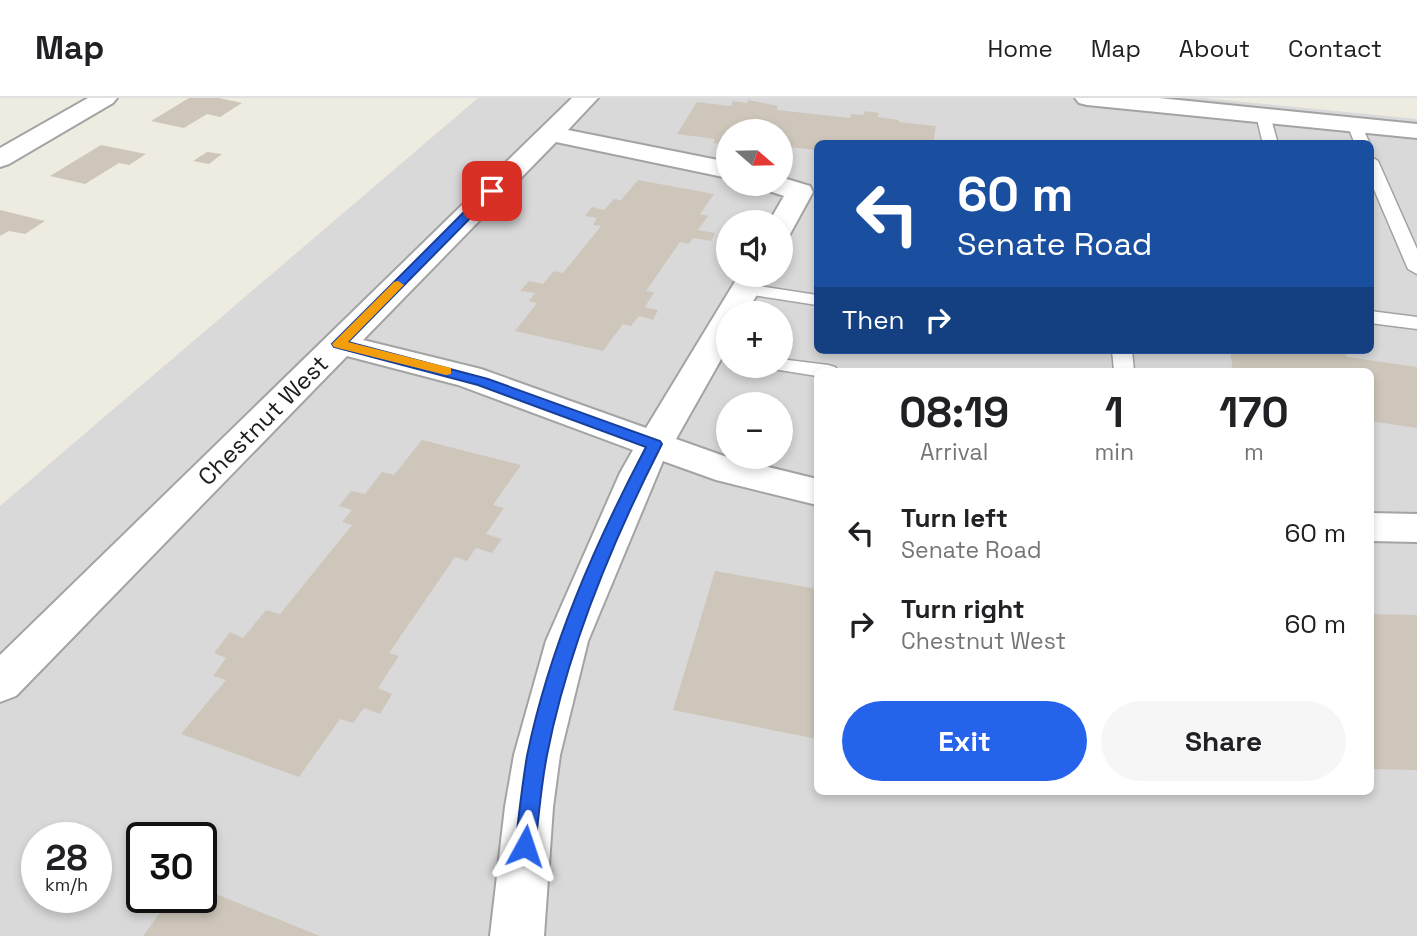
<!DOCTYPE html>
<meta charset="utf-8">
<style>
body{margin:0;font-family:"Space Grotesk",sans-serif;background:#f6f6f6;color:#202124;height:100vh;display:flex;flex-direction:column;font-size:26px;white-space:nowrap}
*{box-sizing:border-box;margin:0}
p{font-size:23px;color:#757577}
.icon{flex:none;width:38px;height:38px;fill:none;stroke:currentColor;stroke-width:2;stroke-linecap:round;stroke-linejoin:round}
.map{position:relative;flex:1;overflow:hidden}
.panel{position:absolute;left:814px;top:270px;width:560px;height:427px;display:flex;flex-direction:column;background:#fff;border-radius:10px;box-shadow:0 4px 10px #0003}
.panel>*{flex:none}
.guide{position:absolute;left:814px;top:42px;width:560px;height:214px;border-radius:10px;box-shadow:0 4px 10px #0003;background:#1a4fa0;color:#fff;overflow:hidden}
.needle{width:46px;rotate:110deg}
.fabs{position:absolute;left:716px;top:21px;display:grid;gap:14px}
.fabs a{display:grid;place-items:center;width:77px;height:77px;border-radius:50%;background:#fff;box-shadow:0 4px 10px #0003;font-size:35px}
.speed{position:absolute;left:21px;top:724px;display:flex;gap:14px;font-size:35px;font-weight:700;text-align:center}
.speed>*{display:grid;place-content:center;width:91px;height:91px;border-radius:50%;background:#fff;box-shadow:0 4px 10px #0003;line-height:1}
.speed small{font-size:18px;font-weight:400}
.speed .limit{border:4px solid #111;border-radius:10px;background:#fff;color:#111}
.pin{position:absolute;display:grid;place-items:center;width:60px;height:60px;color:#fff;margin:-30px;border-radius:14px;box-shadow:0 4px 10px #0006}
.me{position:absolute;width:77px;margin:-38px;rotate:5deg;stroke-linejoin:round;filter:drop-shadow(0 0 5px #0008)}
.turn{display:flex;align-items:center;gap:24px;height:147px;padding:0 28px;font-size:32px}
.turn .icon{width:91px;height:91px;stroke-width:2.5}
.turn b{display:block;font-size:49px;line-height:60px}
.then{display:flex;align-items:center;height:66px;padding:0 28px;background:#0003;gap:14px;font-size:26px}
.eta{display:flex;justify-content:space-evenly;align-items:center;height:119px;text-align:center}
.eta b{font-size:42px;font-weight:800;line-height:49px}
.button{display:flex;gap:14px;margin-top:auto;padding:14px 28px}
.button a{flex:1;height:80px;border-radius:42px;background:#2563eb;color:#fff;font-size:28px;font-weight:800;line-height:80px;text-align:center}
.button a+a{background:#f6f6f6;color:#202124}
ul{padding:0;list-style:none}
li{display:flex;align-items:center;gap:21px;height:91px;padding:0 28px}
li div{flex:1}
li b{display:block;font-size:26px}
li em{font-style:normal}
header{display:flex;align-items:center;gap:42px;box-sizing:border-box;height:98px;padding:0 35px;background:#fff;border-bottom:2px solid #e0e0e0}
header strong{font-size:33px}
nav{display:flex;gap:38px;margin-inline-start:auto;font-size:24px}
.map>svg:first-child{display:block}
.residential{fill:#dad9d9;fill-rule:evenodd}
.building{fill:#cec6ba}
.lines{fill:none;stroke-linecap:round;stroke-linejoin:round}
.service-casing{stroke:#a3a3a3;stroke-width:3}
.minor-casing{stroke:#a3a3a3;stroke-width:4}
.service{fill:#fff;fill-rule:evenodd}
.minor{fill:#fff;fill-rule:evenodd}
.route{fill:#2563eb;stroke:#184099;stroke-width:2}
.slow{fill:#f59e0b}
.labels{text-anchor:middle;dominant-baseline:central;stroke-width:5;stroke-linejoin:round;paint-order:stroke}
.street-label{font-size:24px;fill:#1c1c1c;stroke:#fff}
</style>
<header>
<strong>Map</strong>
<nav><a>Home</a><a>Map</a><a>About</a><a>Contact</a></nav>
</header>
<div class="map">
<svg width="1417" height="838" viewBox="0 0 1417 838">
<rect width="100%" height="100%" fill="#eeece1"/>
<path class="residential" d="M 478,0 L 1203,0 L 1417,21 L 1417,838 L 0,838 L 0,408 ZM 728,33 L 780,33 L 780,86 L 728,86 ZM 817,46 L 1370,46 L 1370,252 L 817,252 ZM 728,124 L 780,124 L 780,177 L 728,177 ZM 728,215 L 780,215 L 780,268 L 728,268 ZM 817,273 L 1370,273 L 1370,693 L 817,693 ZM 728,306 L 780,306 L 780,359 L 728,359 ZM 37,740 L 96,740 L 96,800 L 37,800 ZM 142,740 L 201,740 L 201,800 L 142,800 Z"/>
<path class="building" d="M 189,0 L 219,0 L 242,5 L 220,19 L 207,16 L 184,30 L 151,23 Z
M 748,2 L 778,8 L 777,12 L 850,20 L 851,16 L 863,17 L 865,13 L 879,15 L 877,19 L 899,22 L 899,24 L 936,28 L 933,46 L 817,46 L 817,52 L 780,48 L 780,33 L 728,33 L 728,47 L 713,45 L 715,41 L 677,36 L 697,4 L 731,8 L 733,3 L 747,5 Z
M 101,47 L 146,56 L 129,67 L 119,65 L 85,86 L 50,78 Z
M 207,54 L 222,56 L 209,66 L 193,63 Z
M 638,82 L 714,96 L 700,116 L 708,118 L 698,132 L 715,135 L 711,143 L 693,140 L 689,146 L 680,144 L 646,193 L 654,194 L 645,209 L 658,212 L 653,222 L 639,218 L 631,228 L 623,226 L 603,253 L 515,233 L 537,205 L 529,203 L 535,195 L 520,193 L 529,183 L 543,186 L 554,173 L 563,175 L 601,128 L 593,127 L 597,120 L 585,118 L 592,109 L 604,112 L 614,101 L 621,102 Z
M 0,112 L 45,123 L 25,136 L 9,133 L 0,138 Z
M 1230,252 L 1335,252 L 1345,253 L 1347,259 L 1417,269 L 1417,330 L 1370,323 L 1370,273 L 1233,273 Z
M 422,342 L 521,367 L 493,407 L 504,410 L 486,436 L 502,441 L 492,455 L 476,450 L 467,463 L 455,459 L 389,555 L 399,558 L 378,590 L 392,596 L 380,616 L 364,610 L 353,625 L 340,621 L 299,679 L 181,636 L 226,582 L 213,578 L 226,560 L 214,555 L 230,534 L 243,540 L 266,512 L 280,516 L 352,427 L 342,424 L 352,412 L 339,408 L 351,393 L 365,396 L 382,374 L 394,377 Z
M 715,473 L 817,491 L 817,641 L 673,612 Z
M 1370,516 L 1417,517 L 1417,672 L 1370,671 Z
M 201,790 L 320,838 L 143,838 L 171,800 L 201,800 Z"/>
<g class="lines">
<defs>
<path id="service" d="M 1263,13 L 1270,17 L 1278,46 L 1263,46 L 1256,17 Z
M 1354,22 L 1361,26 L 1370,46 L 1355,46 L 1347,26 Z
M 1370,58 L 1378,63 L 1417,151 L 1417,176 L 1408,171 L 1370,82 Z
M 746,186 L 817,197 L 817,207 L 740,195 L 737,191 Z
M 1370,213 L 1417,219 L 1417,231 L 1370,225 Z
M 1112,252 L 1132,252 L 1134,273 L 1114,273 Z
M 780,261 L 828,267 L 835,269 L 838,273 L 817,273 L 817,278 L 773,271 L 771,268 L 780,268 Z"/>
<path id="minor" d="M 88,0 L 117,0 L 113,5 L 9,66 L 0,69 L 0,50 Z
M 572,0 L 598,0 L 568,32 L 728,64 L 728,80 L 556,44 L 363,242 L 481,271 L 646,330 L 739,177 L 769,177 L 746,215 L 728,215 L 728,249 L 676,341 L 724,358 L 817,381 L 817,407 L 716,382 L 663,363 L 588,543 L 560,657 L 553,709 L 544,838 L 490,838 L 505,709 L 514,657 L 546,543 L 620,375 L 633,352 L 458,287 L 347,258 L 16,598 L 0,604 L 0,557 Z
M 1075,0 L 1159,0 L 1417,26 L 1417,40 L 1087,7 L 1079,5 Z
M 780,79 L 810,88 L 813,94 L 790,136 L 780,138 L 780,124 L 769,124 L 784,98 L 766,92 L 762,86 L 780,86 Z
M 1370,415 L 1417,416 L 1417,444 L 1370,443 Z"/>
</defs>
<use href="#service" class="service-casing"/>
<use href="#minor" class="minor-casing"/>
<use href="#service" class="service"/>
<use href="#minor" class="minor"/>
</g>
<path class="route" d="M 488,90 L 497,93 L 348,244 L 488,281 L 660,343 L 662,346 C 612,444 568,549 547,657 C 541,687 539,718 535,748 L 532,755 L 525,757 L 518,755 L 515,748 C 519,718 522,687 527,658 C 549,550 595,446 646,349 L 478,287 L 334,249 L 332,246 Z"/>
<path class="slow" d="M 398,183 L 404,187 L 402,189 L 348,244 L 451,270 L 451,276 L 446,277 L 334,249 L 332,246 L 394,184 Z"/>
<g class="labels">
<g class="street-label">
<text transform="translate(263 322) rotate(-45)">Chestnut West</text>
</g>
</g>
</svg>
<div class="fabs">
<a><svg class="needle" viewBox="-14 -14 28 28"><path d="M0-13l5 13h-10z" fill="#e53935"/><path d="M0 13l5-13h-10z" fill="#757577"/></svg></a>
<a><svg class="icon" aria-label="sound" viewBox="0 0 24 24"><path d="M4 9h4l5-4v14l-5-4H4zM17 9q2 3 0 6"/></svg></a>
<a>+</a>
<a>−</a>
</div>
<div class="speed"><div>28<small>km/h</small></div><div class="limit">30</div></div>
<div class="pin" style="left:492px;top:93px;background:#d93025"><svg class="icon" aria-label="arrive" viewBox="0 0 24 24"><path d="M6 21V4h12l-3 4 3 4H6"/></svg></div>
<svg class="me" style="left:525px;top:748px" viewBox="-20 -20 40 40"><path d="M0-17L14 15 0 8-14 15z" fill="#2563eb" stroke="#fff" stroke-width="4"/></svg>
<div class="guide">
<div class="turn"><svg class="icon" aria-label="left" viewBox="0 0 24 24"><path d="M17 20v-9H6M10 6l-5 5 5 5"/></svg><div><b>60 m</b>Senate Road</div></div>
<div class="then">Then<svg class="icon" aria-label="right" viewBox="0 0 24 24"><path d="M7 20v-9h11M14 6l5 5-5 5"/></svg></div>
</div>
<section class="panel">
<div class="eta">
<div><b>08:19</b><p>Arrival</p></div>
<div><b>1</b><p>min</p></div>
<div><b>170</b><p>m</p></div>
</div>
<ul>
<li><svg class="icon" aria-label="left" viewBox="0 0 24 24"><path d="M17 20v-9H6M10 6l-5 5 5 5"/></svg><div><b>Turn left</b><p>Senate Road</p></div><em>60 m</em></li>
<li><svg class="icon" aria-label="right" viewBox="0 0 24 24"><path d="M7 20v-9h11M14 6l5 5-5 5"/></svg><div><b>Turn right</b><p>Chestnut West</p></div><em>60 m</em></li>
</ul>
<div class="button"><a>Exit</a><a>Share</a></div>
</section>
</div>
